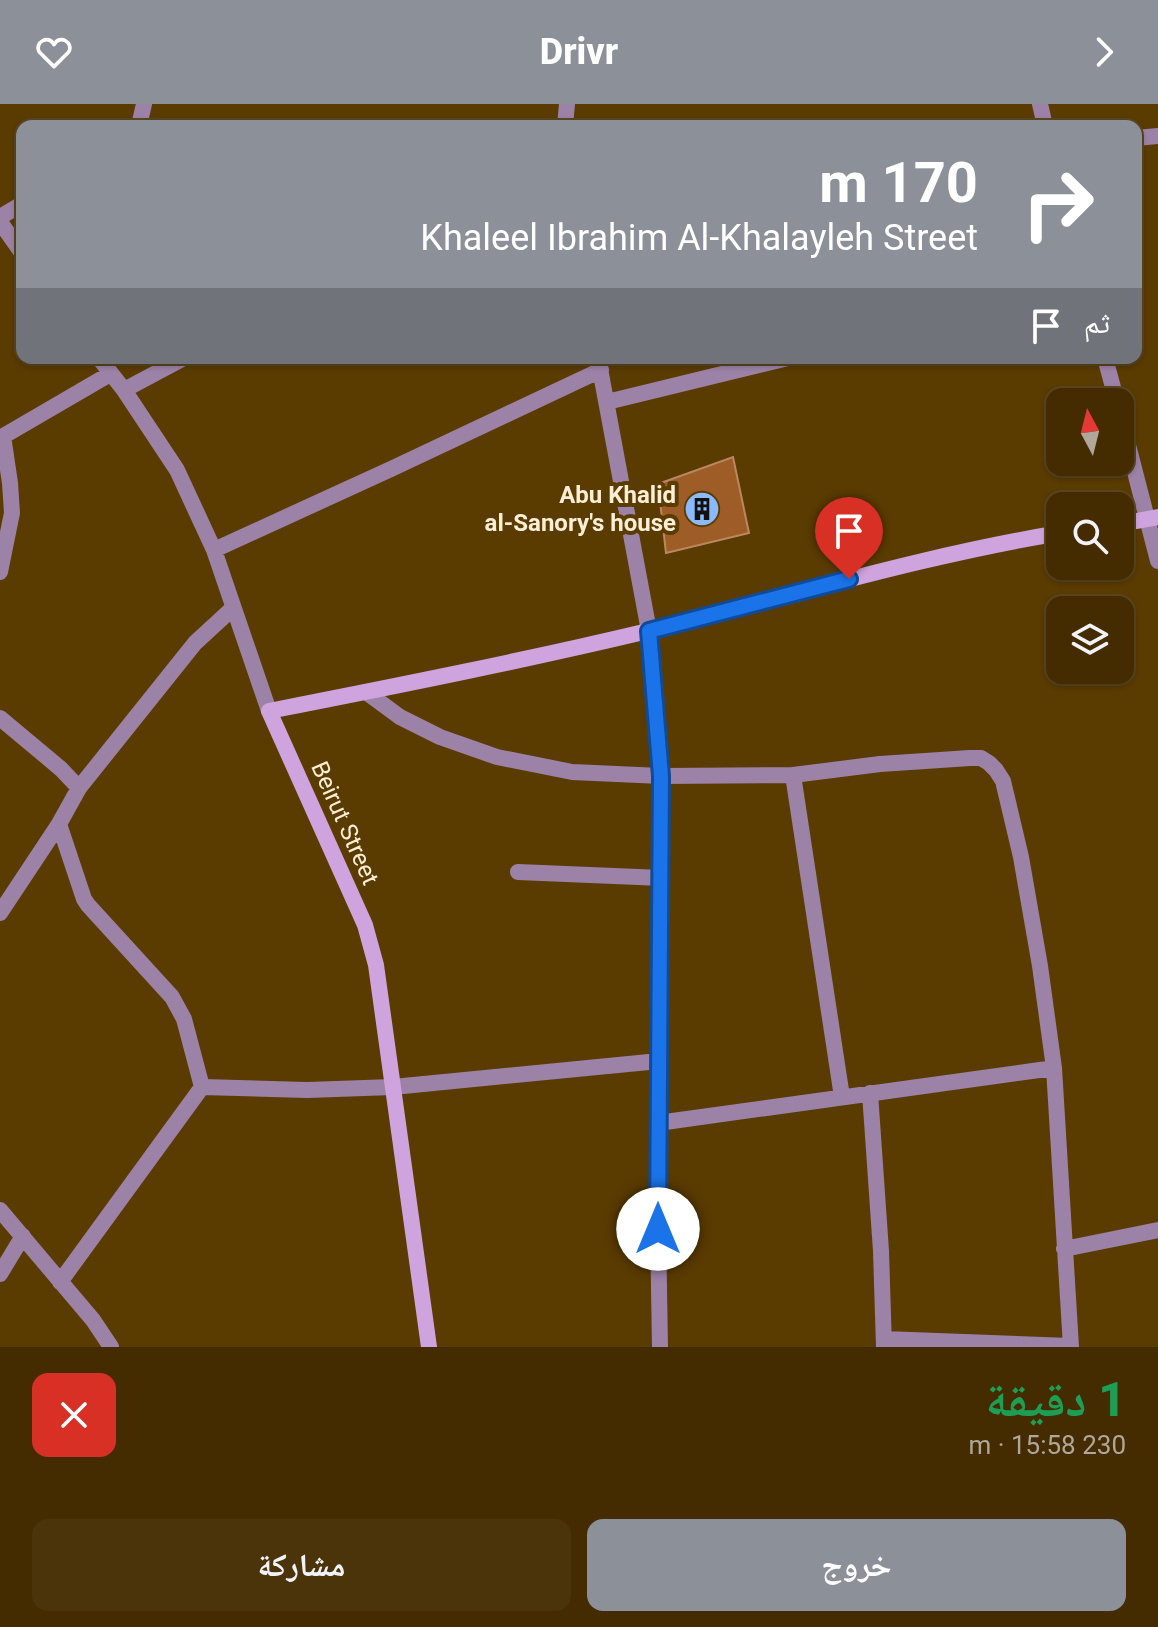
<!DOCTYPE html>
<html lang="ar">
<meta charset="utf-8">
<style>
body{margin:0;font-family:Roboto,"Noto Naskh Arabic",sans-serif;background:#4b340a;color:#f1f3f6;direction:rtl;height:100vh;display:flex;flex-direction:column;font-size:30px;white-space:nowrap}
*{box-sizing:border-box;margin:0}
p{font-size:26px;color:#afa799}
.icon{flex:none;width:44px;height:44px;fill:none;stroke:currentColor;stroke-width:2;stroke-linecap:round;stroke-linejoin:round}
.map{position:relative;height:1243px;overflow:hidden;direction:ltr}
.panel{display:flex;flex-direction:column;background:#442c00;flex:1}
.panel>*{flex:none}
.hud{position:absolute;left:16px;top:16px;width:1126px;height:244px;border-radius:16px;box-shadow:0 2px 6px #0004,0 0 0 2px #5c4822;direction:rtl;background:#8c9099;color:#fff;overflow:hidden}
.needle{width:52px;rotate:353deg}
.buttons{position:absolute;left:1046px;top:284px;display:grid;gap:16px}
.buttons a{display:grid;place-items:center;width:88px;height:88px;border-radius:16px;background:#442c00;box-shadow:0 2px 6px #0004,0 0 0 2px #5c4822;font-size:40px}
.pin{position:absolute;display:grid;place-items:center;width:68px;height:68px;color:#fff;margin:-82px -34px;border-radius:50% 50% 50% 0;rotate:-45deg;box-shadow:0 0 8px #0007}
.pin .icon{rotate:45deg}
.me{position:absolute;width:88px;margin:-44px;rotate:0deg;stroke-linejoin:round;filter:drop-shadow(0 0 6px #0008)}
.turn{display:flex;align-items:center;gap:28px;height:168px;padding:0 32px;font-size:36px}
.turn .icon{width:104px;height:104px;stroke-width:2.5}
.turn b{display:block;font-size:56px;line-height:68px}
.then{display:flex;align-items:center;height:76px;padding:0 32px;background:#0003;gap:16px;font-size:30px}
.round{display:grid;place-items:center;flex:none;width:84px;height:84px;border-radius:16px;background:#4b340a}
.head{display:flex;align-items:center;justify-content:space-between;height:136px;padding:0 32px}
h1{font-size:48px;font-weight:800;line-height:60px;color:#1e9e55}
.button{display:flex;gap:16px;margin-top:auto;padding:16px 32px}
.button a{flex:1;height:92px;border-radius:16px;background:#8c9099;color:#fff;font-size:32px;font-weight:800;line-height:92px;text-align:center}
.button a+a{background:#4b340a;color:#f1f3f6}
header{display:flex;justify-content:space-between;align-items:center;height:104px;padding:0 32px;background:#8c9099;color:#fff;font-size:36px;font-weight:800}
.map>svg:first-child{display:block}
.building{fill:#9e5c26;stroke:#bb8762;stroke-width:2}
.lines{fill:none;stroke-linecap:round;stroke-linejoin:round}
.street{stroke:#9c82a6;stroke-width:16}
.secondary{stroke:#cfa4de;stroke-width:16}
.route-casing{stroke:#114b97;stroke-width:20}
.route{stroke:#1a73e8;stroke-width:14}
.labels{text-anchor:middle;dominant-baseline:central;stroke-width:8;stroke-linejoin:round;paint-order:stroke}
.poi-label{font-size:24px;font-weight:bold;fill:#fdeed8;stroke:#5a3b00;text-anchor:end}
.street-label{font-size:24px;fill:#fdeed8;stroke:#5a3b00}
</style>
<header><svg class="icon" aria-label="forward" viewBox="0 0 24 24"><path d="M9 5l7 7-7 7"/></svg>Drivr<svg class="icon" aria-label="heart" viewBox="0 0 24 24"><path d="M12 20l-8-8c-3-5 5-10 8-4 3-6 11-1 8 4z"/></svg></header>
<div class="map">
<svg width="1158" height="1243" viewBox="0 0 1158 1243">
<rect width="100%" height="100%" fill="#5a3b00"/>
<path class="building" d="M 733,353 L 749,429 L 666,449 L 658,380 Z"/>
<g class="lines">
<path class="street" d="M 1040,0 L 1045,22
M 139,22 L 144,0
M 565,22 L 567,0
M 1136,34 L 1158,32
M 0,113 L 22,100
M 0,118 L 22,149
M 99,254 L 124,286 L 177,366 L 214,446 L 269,607
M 598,254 L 649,527 L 661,672 L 658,1125 L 660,1243
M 1105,254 L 1117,298
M 124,286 L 184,254
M 607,298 L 788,254
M 1120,310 L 1158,457
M 0,334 L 110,270
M 214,446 L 391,365 L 601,266
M 0,468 L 12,409 L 10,379 L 3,332
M 366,588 L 400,613 L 440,633 L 497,653 L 572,668 L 661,672 L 793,671 L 880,660 L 970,654 L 981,654 L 989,659 L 996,666 L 1003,677 L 1021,753 L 1040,862 L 1054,964 L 1071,1243
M 0,614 L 61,665 L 79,684 L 59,720 L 0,809
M 793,671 L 842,993
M 79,684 L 195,539 L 233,504
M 59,720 L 84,795 L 88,801 L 172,893 L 184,915 L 202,983 L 60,1178
M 518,768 L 662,774
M 202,983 L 307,986 L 393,983 L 659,957
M 870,989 L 881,1147 L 884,1243
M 658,1019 L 1054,964
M 0,1106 L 93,1216 L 111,1243
M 1064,1145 L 1158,1126
M 0,1170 L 23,1132
M 884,1235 L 1070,1242"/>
<path class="secondary" d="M 1120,420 L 1158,413
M 429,1243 L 376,861 L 365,821 L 269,607 C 396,582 522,557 648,527 C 785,494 920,452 1060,429"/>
</g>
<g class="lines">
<defs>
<path id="route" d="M 658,1125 L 661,672 L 649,527 L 849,475"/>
</defs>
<use href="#route" class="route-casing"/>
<use href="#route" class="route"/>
</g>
<defs>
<symbol id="building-disc" viewBox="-11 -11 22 22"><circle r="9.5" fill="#8abafc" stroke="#5a3b00"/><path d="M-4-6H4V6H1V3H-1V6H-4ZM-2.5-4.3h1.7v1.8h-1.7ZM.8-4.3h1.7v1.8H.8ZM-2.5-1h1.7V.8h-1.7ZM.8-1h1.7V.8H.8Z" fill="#111"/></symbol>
</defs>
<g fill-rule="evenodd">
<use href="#building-disc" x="682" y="385" width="40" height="40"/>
</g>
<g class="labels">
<g class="poi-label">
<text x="676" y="391">Abu Khalid<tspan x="676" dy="28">al-Sanory's house</tspan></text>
</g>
<g class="street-label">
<text transform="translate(345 719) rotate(66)">Beirut Street</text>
</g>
</g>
</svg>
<div class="buttons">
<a><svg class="needle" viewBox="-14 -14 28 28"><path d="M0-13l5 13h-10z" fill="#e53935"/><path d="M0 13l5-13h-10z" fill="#afa799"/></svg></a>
<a><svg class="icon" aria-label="search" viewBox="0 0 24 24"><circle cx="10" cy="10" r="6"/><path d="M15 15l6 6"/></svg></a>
<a><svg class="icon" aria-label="layers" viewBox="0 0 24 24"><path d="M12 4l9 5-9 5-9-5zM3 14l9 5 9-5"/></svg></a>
</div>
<div class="pin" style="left:849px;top:475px;background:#d93025"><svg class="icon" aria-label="arrive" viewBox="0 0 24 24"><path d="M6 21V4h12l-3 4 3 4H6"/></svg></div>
<svg class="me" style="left:658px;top:1125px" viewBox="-20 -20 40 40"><circle r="19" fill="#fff"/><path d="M0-13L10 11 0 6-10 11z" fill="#1a73e8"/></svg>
<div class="hud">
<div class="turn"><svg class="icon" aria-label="right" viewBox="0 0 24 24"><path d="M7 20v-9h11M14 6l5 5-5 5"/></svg><div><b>170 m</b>Khaleel Ibrahim Al-Khalayleh Street</div></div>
<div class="then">ثم<svg class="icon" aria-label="arrive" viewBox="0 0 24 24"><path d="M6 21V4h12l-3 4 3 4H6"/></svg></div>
</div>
</div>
<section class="panel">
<div class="head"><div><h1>1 دقيقة</h1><p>230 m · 15:58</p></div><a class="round" style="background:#d93025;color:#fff"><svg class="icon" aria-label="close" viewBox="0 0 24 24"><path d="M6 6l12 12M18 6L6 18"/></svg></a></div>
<div class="button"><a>خروج</a><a>مشاركة</a></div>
</section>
